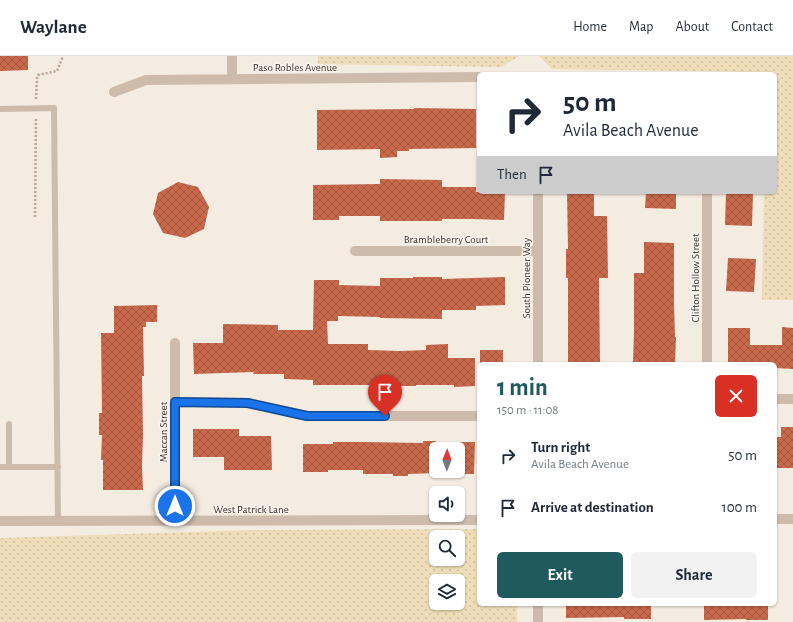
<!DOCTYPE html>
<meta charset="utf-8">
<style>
body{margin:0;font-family:"Alegreya Sans",sans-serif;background:#f2f2f3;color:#1f2937;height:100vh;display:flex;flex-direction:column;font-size:15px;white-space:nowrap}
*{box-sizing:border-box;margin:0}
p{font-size:13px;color:#747a83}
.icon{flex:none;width:22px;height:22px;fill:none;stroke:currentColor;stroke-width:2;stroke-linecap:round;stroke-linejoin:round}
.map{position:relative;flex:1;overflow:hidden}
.side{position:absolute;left:477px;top:306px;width:300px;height:244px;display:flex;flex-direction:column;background:#fff;border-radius:6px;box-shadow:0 1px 3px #0004}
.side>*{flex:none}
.top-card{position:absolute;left:477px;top:16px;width:300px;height:122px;border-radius:6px;box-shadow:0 1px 3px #0004;background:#fff;color:#1f2937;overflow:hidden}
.needle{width:26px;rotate:1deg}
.fabs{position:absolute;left:429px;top:386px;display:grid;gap:8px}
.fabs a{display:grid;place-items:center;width:36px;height:36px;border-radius:6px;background:#fff;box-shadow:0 1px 3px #0004;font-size:20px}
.pin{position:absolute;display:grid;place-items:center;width:34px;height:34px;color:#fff;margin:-41px -17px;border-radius:50% 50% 50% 0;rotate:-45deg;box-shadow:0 0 4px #0007}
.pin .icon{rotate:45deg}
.me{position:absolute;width:44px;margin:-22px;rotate:0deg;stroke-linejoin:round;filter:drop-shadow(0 0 3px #0008)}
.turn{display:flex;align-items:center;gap:14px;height:84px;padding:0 20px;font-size:18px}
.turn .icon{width:52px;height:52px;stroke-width:2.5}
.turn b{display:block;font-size:28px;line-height:34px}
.then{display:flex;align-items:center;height:38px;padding:0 20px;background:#0003;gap:8px;font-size:15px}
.round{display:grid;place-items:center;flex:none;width:42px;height:42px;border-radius:6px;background:#f2f2f3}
.headline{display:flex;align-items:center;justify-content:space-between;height:68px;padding:0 20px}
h1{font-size:24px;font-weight:700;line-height:30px;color:#1f5a5e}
.button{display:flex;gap:8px;margin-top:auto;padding:8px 20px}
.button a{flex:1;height:46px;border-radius:6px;background:#1f5a5e;color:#fff;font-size:16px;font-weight:700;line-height:46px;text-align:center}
.button a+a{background:#f2f2f3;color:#1f2937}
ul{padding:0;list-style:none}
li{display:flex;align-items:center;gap:12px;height:52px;padding:0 20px}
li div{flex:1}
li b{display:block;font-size:15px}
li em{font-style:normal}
header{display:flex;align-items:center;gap:24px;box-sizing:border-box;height:56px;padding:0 20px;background:#fff;border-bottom:1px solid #e0e1e3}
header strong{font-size:19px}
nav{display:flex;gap:22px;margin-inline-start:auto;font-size:14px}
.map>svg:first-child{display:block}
.sand{fill:url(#sand-dots);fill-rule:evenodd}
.building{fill:url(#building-cross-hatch)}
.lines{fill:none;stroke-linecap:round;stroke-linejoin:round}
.path{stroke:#b9a596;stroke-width:2.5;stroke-dasharray:2 2;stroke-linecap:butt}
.service{stroke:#cdbbac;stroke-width:6}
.minor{stroke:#cdbbac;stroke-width:10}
.tertiary{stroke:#cdbbac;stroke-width:10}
.route-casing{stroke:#114b97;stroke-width:10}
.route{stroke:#1a73e8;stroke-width:7}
.labels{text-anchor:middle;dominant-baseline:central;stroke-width:3;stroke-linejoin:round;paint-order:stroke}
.street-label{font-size:11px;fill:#3b302b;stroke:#fbf5ee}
</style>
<header>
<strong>Waylane</strong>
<nav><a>Home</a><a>Map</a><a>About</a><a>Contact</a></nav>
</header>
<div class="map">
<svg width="793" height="566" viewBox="0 0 793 566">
<defs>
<pattern id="sand-dots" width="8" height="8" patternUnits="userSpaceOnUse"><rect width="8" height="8" fill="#efdcb8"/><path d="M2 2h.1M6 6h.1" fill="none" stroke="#cebd9e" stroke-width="1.8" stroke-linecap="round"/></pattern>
<pattern id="building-cross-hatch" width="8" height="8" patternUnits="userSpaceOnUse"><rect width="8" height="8" fill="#c8694b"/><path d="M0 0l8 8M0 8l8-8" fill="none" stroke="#a4573f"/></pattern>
</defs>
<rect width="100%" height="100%" fill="#f4ebe1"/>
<path class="sand" d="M 318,0 L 519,0 L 501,11 L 318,8 Z
M 539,0 L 793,0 L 793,244 L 762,244 L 764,136 L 775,136 L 775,18 L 767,18 L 766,16 L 552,13 Z
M 479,473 L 479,548 L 517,548 L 517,566 L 0,566 L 0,482 L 258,474 ZM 436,481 L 458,481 L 458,503 L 436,503 ZM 436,525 L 458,525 L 458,547 L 436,547 Z"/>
<path class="building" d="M 0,0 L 28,0 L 28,14 L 0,15 Z
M 414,52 L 476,53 L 476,92 L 409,93 L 409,95 L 397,95 L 397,101 L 380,102 L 380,93 L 317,94 L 317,54 L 414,53 Z
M 380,123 L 442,124 L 442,131 L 476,131 L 476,136 L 505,136 L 504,164 L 473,163 L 442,163 L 442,165 L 380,165 L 380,160 L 339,160 L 339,164 L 313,164 L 313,129 L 380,128 Z
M 178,126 L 198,131 L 209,151 L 204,173 L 185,182 L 163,177 L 153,158 L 158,137 Z
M 567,136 L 594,136 L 594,160 L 607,160 L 608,222 L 599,222 L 600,308 L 568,308 L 568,222 L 566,222 L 566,193 L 568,193 Z
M 646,136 L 676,136 L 676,153 L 645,152 Z
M 726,136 L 753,136 L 752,170 L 725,169 Z
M 644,186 L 674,187 L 674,247 L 675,281 L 676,281 L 675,308 L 633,308 L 634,275 L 634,217 L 644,217 Z
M 728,202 L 756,203 L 754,236 L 726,235 Z
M 413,221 L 442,221 L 442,223 L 505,221 L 505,249 L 476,250 L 476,254 L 442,254 L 442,263 L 380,262 L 380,261 L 338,260 L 338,265 L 327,265 L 328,288 L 368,288 L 368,294 L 400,295 L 426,294 L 426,289 L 448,288 L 448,302 L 475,302 L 475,330 L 454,331 L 454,329 L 416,329 L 416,330 L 379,330 L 379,329 L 313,329 L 313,324 L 284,323 L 284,318 L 253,318 L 254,316 L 194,318 L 193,287 L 223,287 L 223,268 L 278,269 L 278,274 L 313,274 L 314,224 L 339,224 L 339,229 L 380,230 L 380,222 L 413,222 Z
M 157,249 L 157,266 L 146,266 L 146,271 L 143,271 L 144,320 L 142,320 L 143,379 L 142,410 L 143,434 L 103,434 L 103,404 L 101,404 L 102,379 L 99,379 L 99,357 L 102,357 L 101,277 L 114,277 L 114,250 Z
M 782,271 L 793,272 L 793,313 L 775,312 L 775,308 L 728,308 L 728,272 L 750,272 L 750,289 L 782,289 Z
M 480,294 L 503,294 L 503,308 L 480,308 Z
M 781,371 L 793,371 L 793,412 L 775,412 L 775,381 L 781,381 Z
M 193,373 L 239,373 L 239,380 L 271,380 L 272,414 L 224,414 L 224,401 L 193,401 Z
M 423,385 L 436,385 L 436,417 L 408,418 L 408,420 L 393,420 L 393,418 L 363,418 L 363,414 L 328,414 L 328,416 L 303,416 L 303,388 L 333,388 L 333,386 L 363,386 L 423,387 Z
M 458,386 L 475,386 L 474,418 L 458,418 Z
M 566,548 L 651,548 L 651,563 L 624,563 L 624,561 L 566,562 Z
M 704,548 L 768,548 L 768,564 L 746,564 L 746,563 L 704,564 Z"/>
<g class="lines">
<path class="path" d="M 36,43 L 37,22 L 38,19 L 57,15 L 63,0
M 35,161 L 36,62"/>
<path class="service" d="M 0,53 L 54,52 L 58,465
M 9,368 L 9,411
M 0,411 L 58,411"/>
<path class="minor" d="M 232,23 L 232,0
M 114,36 L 146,24 L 479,21
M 355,195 L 538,195
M 538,308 L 538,136
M 707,308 L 707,136
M 775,343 L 793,343
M 175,346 L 248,347 L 307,360 L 479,360
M 175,465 L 175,287
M 538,548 L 538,566"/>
<path class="tertiary" d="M 775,463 L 793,463
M 0,465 L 479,464"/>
</g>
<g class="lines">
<defs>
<path id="route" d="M 175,450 L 175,346 L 248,347 L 307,360 L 385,360"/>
</defs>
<use href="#route" class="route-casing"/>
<use href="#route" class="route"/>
</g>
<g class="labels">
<g class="street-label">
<text x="295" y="11">Paso Robles Avenue</text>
<text x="446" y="183">Brambleberry Court</text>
<text transform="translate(526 222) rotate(-90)">South Pioneer Way</text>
<text transform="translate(695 222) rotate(-90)">Clifton Hollow Street</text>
<text transform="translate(163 376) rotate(-90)">Maccan Street</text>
<text x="251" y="453">West Patrick Lane</text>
</g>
</g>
</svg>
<div class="fabs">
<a><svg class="needle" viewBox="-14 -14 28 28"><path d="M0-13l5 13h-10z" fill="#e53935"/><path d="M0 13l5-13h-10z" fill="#747a83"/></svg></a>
<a><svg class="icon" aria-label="sound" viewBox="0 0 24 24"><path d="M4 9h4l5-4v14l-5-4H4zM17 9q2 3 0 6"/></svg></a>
<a><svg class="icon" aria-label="search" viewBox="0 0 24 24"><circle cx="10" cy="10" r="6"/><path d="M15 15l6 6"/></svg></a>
<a><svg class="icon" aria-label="layers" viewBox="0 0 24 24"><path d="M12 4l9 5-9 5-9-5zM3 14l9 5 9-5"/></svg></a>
</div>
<div class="pin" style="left:385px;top:360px;background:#d93025"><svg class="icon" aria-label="arrive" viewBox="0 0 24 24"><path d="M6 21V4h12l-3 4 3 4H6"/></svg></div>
<svg class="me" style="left:175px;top:450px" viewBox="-20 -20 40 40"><circle r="17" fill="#1a73e8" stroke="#fff" stroke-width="3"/><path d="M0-11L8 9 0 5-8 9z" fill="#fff"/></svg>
<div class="top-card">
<div class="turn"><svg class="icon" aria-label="right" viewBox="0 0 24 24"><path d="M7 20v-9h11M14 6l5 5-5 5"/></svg><div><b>50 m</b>Avila Beach Avenue</div></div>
<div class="then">Then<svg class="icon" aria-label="arrive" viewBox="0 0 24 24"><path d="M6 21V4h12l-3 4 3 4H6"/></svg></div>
</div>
<section class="side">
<div class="headline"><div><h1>1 min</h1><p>150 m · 11:08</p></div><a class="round" style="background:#d93025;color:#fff"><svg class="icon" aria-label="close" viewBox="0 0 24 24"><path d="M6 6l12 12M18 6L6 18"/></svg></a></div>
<ul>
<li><svg class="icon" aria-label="right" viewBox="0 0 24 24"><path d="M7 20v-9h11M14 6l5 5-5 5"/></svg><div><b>Turn right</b><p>Avila Beach Avenue</p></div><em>50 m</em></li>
<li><svg class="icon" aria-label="arrive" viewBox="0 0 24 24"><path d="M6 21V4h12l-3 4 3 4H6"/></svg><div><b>Arrive at destination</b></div><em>100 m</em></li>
</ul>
<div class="button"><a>Exit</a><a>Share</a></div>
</section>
</div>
